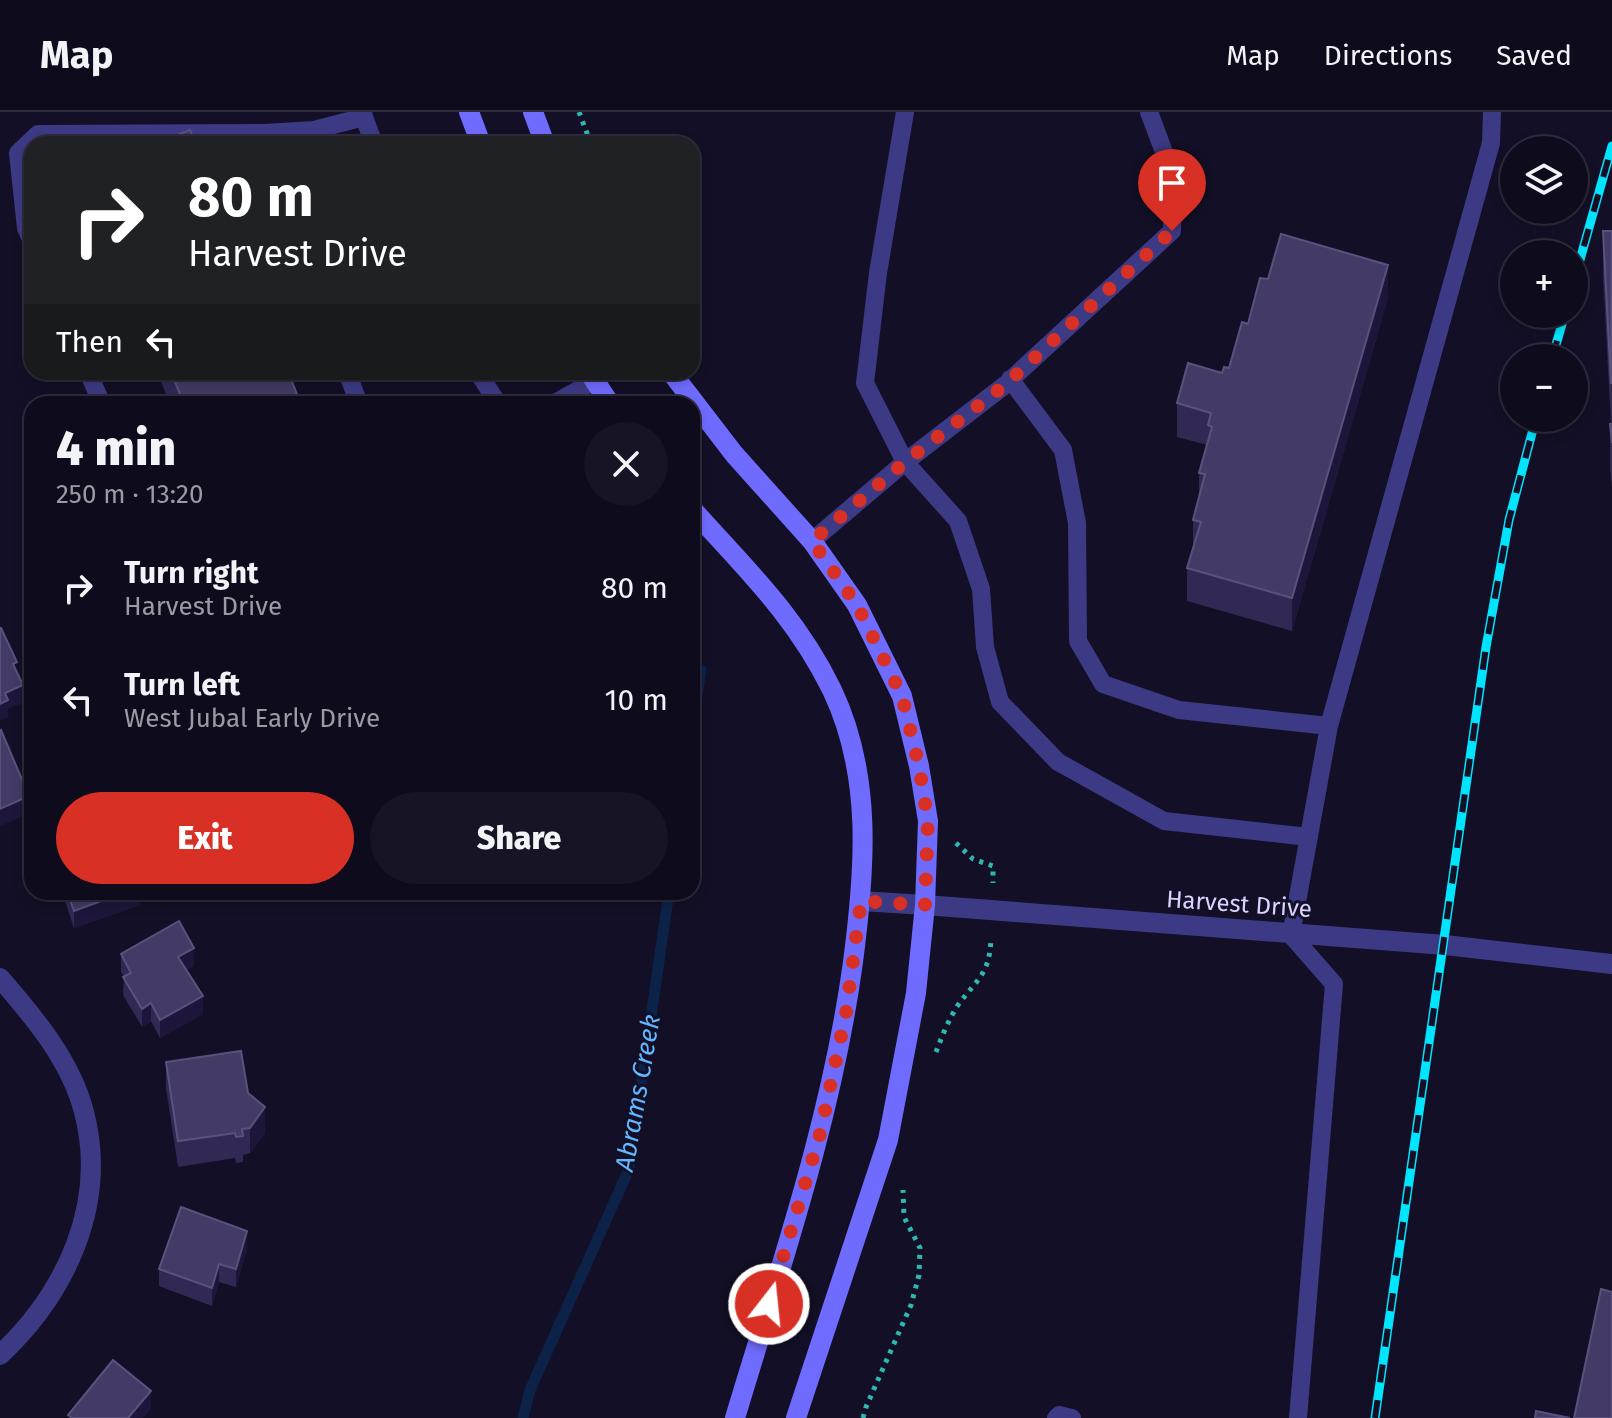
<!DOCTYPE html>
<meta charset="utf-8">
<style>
body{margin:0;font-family:"Fira Sans",sans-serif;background:#171425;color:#f1f3f6;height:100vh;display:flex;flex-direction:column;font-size:30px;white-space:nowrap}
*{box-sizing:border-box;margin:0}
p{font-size:26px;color:#9b9ba3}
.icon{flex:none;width:44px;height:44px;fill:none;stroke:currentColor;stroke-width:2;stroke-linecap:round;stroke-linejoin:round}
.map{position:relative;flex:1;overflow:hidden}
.details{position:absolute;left:24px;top:284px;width:676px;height:504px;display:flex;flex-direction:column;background:#0e0b1c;border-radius:24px;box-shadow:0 4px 12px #0003,0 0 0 2px #2e2b3b}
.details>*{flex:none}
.guide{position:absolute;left:24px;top:24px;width:676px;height:244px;border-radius:24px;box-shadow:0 4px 12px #0003,0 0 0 2px #2e2b3b;background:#202124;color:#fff;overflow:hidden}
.buttons{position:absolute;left:1500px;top:24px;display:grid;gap:16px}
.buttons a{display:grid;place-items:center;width:88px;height:88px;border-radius:50%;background:#0e0b1c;box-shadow:0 4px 12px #0003,0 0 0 2px #2e2b3b;font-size:40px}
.pin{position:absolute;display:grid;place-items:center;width:68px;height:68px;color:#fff;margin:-82px -34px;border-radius:50% 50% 50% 0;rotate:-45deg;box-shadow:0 0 8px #0007}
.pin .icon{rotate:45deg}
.me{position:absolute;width:88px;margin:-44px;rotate:16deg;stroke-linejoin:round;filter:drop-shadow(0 0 6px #0008)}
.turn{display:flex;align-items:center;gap:28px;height:168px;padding:0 32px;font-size:36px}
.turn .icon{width:104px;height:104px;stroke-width:2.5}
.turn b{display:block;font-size:56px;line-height:68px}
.then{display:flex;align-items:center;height:76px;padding:0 32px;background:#0003;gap:16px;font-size:30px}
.round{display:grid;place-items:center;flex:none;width:84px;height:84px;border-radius:42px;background:#171425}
.headline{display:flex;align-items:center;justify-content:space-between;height:136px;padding:0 32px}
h1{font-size:48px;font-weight:800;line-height:60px}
.button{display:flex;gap:16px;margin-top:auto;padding:16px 32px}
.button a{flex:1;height:92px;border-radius:48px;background:#d93025;color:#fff;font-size:32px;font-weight:800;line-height:92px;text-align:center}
.button a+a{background:#171425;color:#f1f3f6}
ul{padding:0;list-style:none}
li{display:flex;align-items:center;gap:24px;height:112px;padding:0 32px}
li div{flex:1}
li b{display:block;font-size:30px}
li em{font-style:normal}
header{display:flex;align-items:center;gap:48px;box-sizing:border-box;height:112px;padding:0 40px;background:#0e0b1c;border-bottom:2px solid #2e2b3b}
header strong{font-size:38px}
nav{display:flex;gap:44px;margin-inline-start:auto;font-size:28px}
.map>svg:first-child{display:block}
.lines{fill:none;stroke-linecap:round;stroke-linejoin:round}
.stream{stroke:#0c2248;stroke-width:11}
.path{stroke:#2fb8b0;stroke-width:5;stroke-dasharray:4 6;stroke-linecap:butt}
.service{stroke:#3d3a85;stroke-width:18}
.minor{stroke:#3d3a85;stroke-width:20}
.tertiary{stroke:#3d3a85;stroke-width:20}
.secondary{stroke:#6f6bff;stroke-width:20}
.rail-casing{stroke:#00e5ff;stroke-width:9}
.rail{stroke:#130f26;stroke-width:6;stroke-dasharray:18;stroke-linecap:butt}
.wall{fill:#312854}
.shaded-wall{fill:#1d163a}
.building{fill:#433a66;stroke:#5a527e;stroke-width:2}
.route{stroke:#d93025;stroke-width:14;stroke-dasharray:0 25.2}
.labels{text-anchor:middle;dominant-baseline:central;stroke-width:6;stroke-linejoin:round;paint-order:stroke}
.street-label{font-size:24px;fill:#d9d4ff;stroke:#130f26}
.water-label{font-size:26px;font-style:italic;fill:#62b6ff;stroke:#130f26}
</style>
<header>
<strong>Map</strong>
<nav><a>Map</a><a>Directions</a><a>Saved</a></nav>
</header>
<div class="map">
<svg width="1612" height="1306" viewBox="0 0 1612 1306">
<rect width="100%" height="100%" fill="#130f26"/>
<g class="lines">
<path class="stream" d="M 692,617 L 701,558
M 523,1306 L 530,1278 L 629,1057 L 669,780"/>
<path class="path" d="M 579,0 L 591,32
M 692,234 L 698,244
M 956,731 L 973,747 L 993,754 L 993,771
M 936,940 C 942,924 949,907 958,893 C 978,866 990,862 991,825
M 863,1306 L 866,1295 L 911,1193 L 919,1163 L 920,1136 L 904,1105 L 903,1078"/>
<path class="service" d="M 1149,0 L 1173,64 L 1172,119 L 1005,273 L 905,350 L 958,409 L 981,477 L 985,535 L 1000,590 L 1058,650 L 1164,709 L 1309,725
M 364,5 L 374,32
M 32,130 L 26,116 L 18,41 L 38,22 L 265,21 L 314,18 L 364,5 L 363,0
M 88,260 L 102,292
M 347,260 L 359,292
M 478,260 L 498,292
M 1010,267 L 1063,338 L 1077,411 L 1078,529 L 1103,572 L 1179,598 L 1329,614
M 553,292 L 594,269
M 812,429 L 905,350 L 865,271 L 878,161 L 905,0
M 1056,1306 L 1059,1303 L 1072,1306
M 1298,1306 L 1334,872 L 1291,823 L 1329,614 L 1491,31 L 1492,0"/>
<path class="minor" d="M 861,789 L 925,793
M 0,866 C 34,905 71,949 84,1000 C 108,1092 66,1181 0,1243"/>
<path class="tertiary" d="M 925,793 L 1445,833 L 1612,852"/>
<path class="secondary" d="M 469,0 L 481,32
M 533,0 L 545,32
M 589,260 L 610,292
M 671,260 L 734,342 L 812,429 L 857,493 L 902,584 L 919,654 L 928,709 L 925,793 L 916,881 L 888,1028 L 796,1306
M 692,397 C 746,457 796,504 832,578 C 873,664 865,758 853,850 C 832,1006 780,1156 735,1306"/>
<defs>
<path id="rail" d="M 1574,169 L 1612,34
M 1552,246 L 1565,202
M 1375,1306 L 1486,535 L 1509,408 L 1536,306"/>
</defs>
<use href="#rail" class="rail-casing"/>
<use href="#rail" class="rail"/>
</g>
<path class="wall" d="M 1603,119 L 1612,119 L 1612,376 L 1610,358 L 1610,312 L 1611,312 L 1603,165 Z
M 1388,186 L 1292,519 L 1187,489 L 1187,456 L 1193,437 L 1193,408 L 1199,384 L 1199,361 L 1207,333 L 1177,325 L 1177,291 L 1229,256 L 1248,212 Z
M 157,260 L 288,260 L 301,292 L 170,292 Z
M 62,780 L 140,780 L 140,793 L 74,816 Z
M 121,842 L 194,854 L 186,858 L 203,902 L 160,926 L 151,909 L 142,915 L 123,883 L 124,865 L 121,860 Z
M 166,950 L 248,981 L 265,1021 L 250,1041 L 243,1043 L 243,1050 L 236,1051 L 235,1046 L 178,1055 L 166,976 Z
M 247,1137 L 236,1175 L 219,1170 L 212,1194 L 159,1174 L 159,1157 Z"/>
<path class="shaded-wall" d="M 1388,153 L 1388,186 L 1292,519 L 1292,486 Z
M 23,573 L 23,591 L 8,597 L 8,606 L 0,609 L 0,592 L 5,581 Z
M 29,684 L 29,702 L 0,714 L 0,697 Z
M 126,780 L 140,780 L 140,793 L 74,816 L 74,799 Z
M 194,836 L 194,854 L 178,863 L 178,845 Z
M 203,884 L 203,902 L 160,926 L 160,908 Z
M 151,891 L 151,909 L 142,915 L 142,897 Z
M 265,995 L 265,1021 L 250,1041 L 250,1016 Z
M 247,1119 L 247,1137 L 236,1175 L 236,1157 Z
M 219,1152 L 219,1170 L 212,1194 L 212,1176 Z
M 151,1279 L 151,1297 L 143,1306 L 128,1306 Z"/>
<path class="building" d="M 190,18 L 196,32 L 154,32 Z
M 1603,119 L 1612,119 L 1611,272 Z
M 1281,122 L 1388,153 L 1292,486 L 1187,456 L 1201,410 L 1193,408 L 1205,362 L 1199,361 L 1212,315 L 1208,313 L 1211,301 L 1177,291 L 1188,251 L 1222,261 L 1224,255 L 1229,256 L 1242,210 L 1248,212 L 1260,166 L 1268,167 Z
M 171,260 L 288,260 L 301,292 L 184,292 Z
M 1610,312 L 1612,312 L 1612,331 Z
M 0,516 L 1,516 L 17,550 L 13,552 L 23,573 L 5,581 L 8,588 L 0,592 Z
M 1,618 L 29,684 L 0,697 L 0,619 Z
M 67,780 L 126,780 L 74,799 Z
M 179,809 L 194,836 L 178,845 L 203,884 L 160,908 L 151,891 L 142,897 L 123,865 L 131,861 L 121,842 Z
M 241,939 L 248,981 L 265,995 L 250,1016 L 242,1017 L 243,1024 L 236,1025 L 235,1021 L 178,1029 L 166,950 Z
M 181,1095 L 247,1119 L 236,1157 L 219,1152 L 212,1176 L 159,1157 Z
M 1601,1177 L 1612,1180 L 1612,1306 L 1574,1306 Z
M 113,1248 L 151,1279 L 128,1306 L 72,1306 L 68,1303 Z
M 1536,1299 L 1570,1306 L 1535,1306 Z"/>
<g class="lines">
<path class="route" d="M 769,1192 L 820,1022 L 846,901 L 861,789 L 925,793 L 928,709 L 919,654 L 902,584 L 857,493 L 812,429 L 905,350 L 1005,273 L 1172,119"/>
</g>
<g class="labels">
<g class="street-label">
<text transform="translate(1239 792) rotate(4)">Harvest Drive</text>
</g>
<g class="water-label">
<text transform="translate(638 981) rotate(-80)">Abrams Creek</text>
</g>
</g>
</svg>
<div class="buttons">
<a><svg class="icon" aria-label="layers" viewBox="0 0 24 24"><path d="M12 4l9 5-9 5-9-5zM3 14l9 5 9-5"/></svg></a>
<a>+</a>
<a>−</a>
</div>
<div class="pin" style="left:1172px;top:119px;background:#d93025"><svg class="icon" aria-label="arrive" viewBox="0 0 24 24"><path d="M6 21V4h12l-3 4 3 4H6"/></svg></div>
<svg class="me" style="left:769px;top:1192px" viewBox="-20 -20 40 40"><circle r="17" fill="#d93025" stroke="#fff" stroke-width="3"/><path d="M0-11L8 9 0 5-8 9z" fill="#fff"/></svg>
<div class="guide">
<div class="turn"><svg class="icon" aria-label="right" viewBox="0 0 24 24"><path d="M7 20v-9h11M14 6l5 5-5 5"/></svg><div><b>80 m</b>Harvest Drive</div></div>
<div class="then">Then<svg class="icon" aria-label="left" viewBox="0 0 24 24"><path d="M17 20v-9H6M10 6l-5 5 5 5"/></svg></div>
</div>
<section class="details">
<div class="headline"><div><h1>4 min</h1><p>250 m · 13:20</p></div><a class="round"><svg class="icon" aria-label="close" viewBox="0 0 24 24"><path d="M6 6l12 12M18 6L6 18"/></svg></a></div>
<ul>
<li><svg class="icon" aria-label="right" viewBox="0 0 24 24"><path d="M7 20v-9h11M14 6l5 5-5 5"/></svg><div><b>Turn right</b><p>Harvest Drive</p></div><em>80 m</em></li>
<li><svg class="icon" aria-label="left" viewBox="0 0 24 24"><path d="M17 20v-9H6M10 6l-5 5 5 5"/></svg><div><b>Turn left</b><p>West Jubal Early Drive</p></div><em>10 m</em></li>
</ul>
<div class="button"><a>Exit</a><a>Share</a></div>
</section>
</div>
